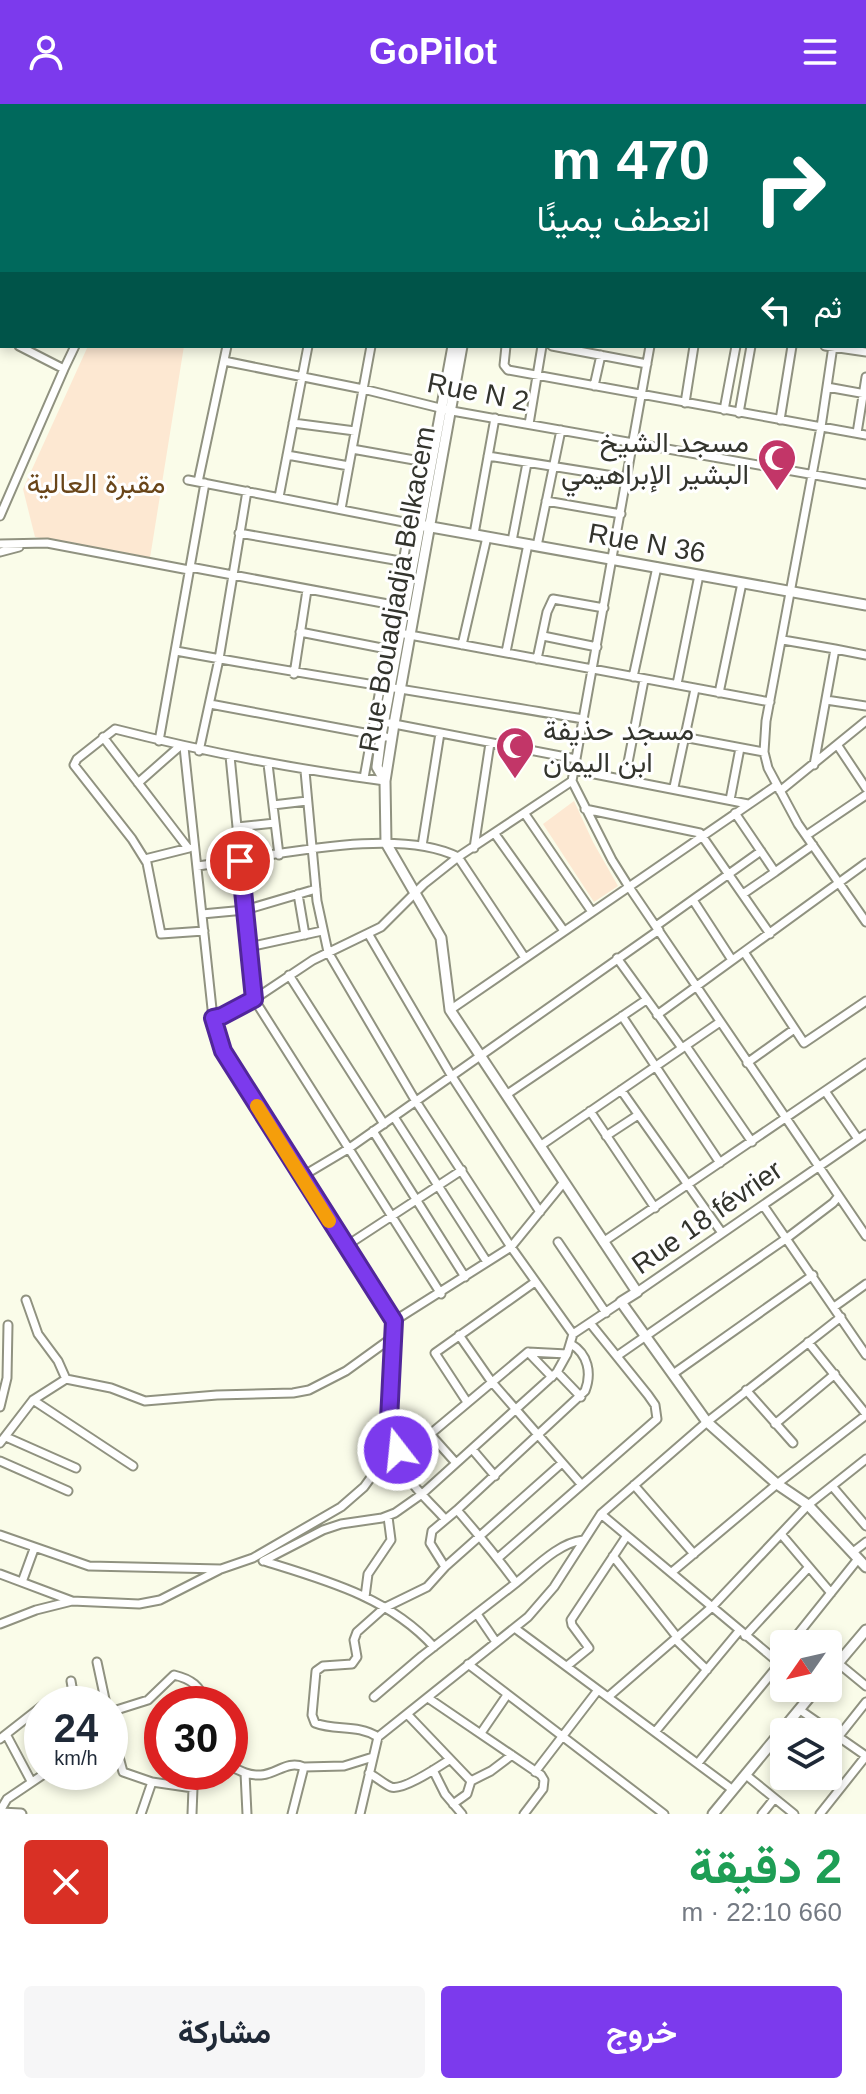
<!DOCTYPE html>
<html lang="ar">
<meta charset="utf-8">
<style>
body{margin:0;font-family:Arial,Vazirmatn,sans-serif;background:#f6f6f7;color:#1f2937;direction:rtl;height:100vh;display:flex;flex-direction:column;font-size:30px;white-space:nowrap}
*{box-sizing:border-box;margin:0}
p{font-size:26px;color:#747a83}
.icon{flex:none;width:44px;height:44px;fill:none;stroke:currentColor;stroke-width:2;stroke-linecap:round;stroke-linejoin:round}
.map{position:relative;height:1710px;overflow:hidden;direction:ltr}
.sheet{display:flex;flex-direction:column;background:#fff;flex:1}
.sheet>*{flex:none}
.hud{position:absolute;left:0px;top:0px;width:866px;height:244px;box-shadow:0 4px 12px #0003;direction:rtl;background:#00695c;color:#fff;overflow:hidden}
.needle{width:52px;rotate:236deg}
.controls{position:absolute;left:770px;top:1526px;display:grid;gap:16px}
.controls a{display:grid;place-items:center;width:72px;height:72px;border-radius:8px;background:#fff;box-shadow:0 4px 12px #0003;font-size:40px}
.speed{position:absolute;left:24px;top:1582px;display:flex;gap:16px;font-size:40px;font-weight:700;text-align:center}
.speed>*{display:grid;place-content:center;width:104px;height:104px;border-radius:50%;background:#fff;box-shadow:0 4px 12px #0003;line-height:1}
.speed small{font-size:20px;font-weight:400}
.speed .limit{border:12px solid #d22;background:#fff;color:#111}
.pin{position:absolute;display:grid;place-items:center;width:68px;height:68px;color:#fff;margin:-34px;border:4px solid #fff;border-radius:50%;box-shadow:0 2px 8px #0007}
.me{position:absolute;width:88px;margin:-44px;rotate:344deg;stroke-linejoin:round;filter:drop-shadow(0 0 6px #0008)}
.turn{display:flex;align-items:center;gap:28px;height:168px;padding:0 24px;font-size:36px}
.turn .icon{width:104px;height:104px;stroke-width:2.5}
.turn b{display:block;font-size:56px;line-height:68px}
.then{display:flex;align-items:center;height:76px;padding:0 24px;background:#0003;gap:16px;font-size:30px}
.round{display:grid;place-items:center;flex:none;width:84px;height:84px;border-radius:8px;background:#f6f6f7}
.overview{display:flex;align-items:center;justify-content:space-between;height:136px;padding:0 24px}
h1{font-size:48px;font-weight:700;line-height:60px;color:#1e9e55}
.action{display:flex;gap:16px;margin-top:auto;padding:16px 24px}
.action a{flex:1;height:92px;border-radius:8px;background:#7c3aed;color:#fff;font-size:32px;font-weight:700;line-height:92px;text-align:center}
.action a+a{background:#f6f6f7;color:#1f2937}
header{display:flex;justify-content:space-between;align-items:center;height:104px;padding:0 24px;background:#7c3aed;color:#fff;font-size:36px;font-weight:700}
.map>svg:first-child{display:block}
.green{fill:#fde8d2}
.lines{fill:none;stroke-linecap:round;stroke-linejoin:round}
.minor-casing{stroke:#909280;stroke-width:11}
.tertiary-casing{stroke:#909280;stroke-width:13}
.minor{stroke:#fff;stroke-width:7}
.tertiary{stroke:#fff;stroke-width:9}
.route-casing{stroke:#51269a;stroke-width:20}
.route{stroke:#7c3aed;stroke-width:14}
.slow{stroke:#f59e0b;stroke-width:14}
.labels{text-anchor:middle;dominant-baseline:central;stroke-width:6;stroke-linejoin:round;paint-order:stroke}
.street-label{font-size:28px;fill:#33342d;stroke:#fff}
.poi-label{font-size:28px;fill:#33342d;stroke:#fff;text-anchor:end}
.park-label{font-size:28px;fill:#694519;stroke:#fff}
</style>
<header><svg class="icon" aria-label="menu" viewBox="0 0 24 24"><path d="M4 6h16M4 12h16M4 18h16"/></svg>GoPilot<svg class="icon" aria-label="person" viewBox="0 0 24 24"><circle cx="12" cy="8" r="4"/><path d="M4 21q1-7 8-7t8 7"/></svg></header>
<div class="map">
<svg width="866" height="1710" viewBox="0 0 866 1710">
<rect width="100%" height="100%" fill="#fafce9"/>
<path class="green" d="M 88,242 L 184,242 L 150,454 L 35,433 L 23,385 Z
M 574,697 L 593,738 L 618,782 L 594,798 L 543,720 Z"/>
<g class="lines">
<defs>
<path id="minor" d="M 28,0 L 28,2
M 86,0 L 86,2
M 116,0 L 116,2
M 339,0 L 340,2
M 394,0 L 396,2
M 444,0 L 446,2
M 500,0 L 501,2
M 601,0 L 602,2
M 751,0 L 752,2
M 858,0 L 859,2
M 201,2 L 201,0
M 276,2 L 276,0
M 319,2 L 320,0
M 386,2 L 389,0
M 469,2 L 472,0
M 539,2 L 542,0
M 717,2 L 720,0
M 792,2 L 795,0
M 864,7 L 866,6
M 0,40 L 2,61
M 864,59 L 866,61
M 864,88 L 866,91
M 864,112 L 866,110
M 864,137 L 866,137
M 864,208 L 866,208
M 19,242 L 64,265 L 75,242
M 506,242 L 504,261 L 508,266 L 866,331
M 552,242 L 647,260
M 650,242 L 572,677 L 612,756 L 629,783 L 866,1132
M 825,242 L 866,248
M 833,242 L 821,323 L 766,617 L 764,648 L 768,664 L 798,720 L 866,818
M 224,257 L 363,285 L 452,307 L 866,380
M 594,282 L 601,251
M 827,283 L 866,290
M 685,299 L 694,242
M 724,306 L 736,242
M 739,309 L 751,242
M 780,316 L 792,242
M 293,319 L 355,327
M 529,320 L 542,242
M 857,329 L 866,273
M 352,345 L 431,359
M 287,351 L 349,362
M 488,352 L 626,374
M 188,376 L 414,420
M 198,378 L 227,242
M 279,393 L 308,242
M 546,397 L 621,410
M 341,405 L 371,242
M 0,412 L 64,265
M 239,429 L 406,458
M 474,430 L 495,314
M 512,437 L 527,359
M 0,440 L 47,439 L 189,466
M 537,442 L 561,326
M 0,448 L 19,443
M 190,463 L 404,503
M 300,528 L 392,546
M 399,529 L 770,598
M 543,532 L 597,543
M 783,536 L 835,545 L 814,661
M 462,541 L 487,433
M 835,545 L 866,551
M 176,547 C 312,572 447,592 583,615
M 506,548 L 528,440
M 537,555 L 547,508 L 553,495 L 604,504
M 294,570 L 307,486
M 633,573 L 657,463
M 677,580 L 699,471
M 719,589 L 742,479
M 826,596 L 866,602
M 210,600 L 386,633
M 389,619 L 576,655
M 103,633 L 188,744
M 683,633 L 764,648
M 159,637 L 205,379
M 838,642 L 866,684
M 184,643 L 213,914 L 222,912 L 247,900 L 313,856 L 381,823 L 424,780 L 458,753 L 525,854
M 199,647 L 219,555 L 247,387
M 230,652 L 254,895 L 441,1190
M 268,660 L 279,751
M 574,666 L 748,700
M 364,674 L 410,419
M 625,674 L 644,576
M 138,679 L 180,642
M 674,683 L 695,585
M 780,687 L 866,617
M 730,696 L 740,644
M 273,701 L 307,697
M 585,705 L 700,729 L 770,830
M 735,709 L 775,768 L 743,790
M 525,710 L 592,808
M 237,723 L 275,719
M 495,730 L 564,827
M 807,731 L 866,691
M 422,742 L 440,629
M 474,744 L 490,639
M 145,755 L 189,744
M 197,762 C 268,754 394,721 458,753 L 572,677
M 775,768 L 813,741
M 298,790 L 305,831
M 693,796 L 732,856
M 202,810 L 245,806 L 316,785
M 656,822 L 761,747
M 204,827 L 161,830 L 147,759 L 132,735 L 74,661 L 77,655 L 115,625 C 205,648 294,665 385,677
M 369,831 L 451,971 L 540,1108
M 249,843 L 322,827
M 744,848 L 804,939 L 866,897
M 617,854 L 682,944
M 289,871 L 384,1020
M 450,906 L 777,681
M 657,911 L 866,759
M 622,912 L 720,1059
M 686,942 L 752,1038
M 747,959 L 793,926
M 621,986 L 722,1129
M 825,987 L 858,1035
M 506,991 L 646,896
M 590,1007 L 655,1104
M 394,1013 L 487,1158
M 373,1027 L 465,1173
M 606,1032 L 638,1011
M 540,1042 L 720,918
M 301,1073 L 348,1045 L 659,826
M 763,1101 L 866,1251
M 558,1138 L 606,1209
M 603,1138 L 866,959
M 346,1142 L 462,1066
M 637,1188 L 866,1030
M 26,1196 L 38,1230 L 58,1257 L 66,1275
M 834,1203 L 866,1180
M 394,1217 L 511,1143 L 564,1078
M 573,1230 L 621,1198
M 459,1231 L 491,1277 L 581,1380
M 808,1238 L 866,1310
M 528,1248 L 552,1273
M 617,1252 L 787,1134 L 833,1099 L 838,1093
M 557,1268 L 581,1293
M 673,1270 L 813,1171
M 746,1286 L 793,1339
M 33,1296 L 133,1362
M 467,1298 L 435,1249 L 535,1178
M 0,1303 L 7,1274 L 8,1221
M 775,1320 L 835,1270
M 430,1330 L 456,1359
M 6,1333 L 76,1364
M 388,1336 L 413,1340 L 422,1337 L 528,1248 L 567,1250
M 398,1338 C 397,1373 423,1390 445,1415
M 0,1339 L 33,1296 L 66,1275 L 111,1284 L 145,1297 L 217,1291 L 293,1289 L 309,1286 L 346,1267 L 393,1233
M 472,1345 L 495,1372
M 0,1357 L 68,1387
M 634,1381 L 694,1450
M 832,1382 L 866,1422
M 457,1406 L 585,1287 C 592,1269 588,1250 571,1240
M 601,1410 L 784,1563
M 781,1430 L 831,1489
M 0,1431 L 89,1462 L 221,1465 L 253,1454 L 341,1403 L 364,1383 L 377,1365 L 388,1336 L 394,1217 L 223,947 L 213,914
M 853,1448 L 866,1438
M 613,1452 L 677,1533
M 498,1454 L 657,1315 L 655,1301 L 648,1291 L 590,1219
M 263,1457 L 323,1426 L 341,1420 L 382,1414 L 395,1409 L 422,1390 L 557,1268 L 567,1250 L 573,1230 L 511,1143 L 415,996 L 328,848 L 317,797 L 305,667
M 264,1457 C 325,1476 389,1493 434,1543
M 672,1468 L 777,1380 L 866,1311
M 0,1470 L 72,1497 L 36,1506 L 0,1520
M 22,1478 L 34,1445
M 516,1479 C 535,1464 558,1439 583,1436
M 365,1493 L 368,1470 L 391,1436 L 388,1413
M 72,1497 L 139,1500 L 160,1496 L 219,1466
M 477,1510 L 496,1538
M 516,1525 L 733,1686
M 745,1532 L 809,1463
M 675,1535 L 707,1566
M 790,1540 L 858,1455
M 97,1558 L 106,1600
M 838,1559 L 866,1582
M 468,1560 L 664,1710
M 567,1562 L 589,1544 L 572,1521 L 571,1516 L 626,1433
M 71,1577 L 75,1600
M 374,1593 L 422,1552 L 516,1479 C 497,1453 477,1429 457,1406 L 432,1427 L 430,1439 L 445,1463 L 562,1359
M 608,1593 L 712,1503 L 808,1401 L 866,1355
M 428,1594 L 541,1671 L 544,1676 L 543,1685 L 524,1710
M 800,1606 L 866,1652
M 110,1608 L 148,1596 L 174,1571 C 191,1575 201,1582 206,1600
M 407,1610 L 471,1677 L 491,1667 L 512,1651
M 110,1619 L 123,1668 L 152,1678 L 141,1710
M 655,1628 L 739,1527
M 481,1629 L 507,1591
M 7,1632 L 31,1677
M 839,1632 L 866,1598
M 378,1633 C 357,1620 336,1627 315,1619 L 312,1611 L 316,1567 L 323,1562 L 352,1560 L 357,1553 L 354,1536 L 357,1528 L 384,1504 L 427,1483 L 445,1463
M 0,1635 L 42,1602
M 698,1659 L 780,1559
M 230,1662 C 240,1667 250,1672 261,1671 C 277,1670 287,1656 304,1663
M 433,1666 L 445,1690 L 462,1710
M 535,1668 L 598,1586
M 245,1669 L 247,1710
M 369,1669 C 376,1673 384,1680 391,1683 C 403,1687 438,1663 449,1656
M 746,1671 L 794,1710
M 152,1678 L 193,1684 L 196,1668
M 453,1700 L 467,1690 L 471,1677
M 0,1707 L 7,1695 L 47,1668
M 192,1710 L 193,1684
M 292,1710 L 304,1663 L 344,1662 L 373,1653
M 360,1710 L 378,1633 L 528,1513 L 554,1483 L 601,1410 L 707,1318 L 841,1213
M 762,1710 L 774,1695
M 820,1710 L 866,1652"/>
<path id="tertiary" d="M 617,2 L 620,0
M 632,2 L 634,0
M 462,242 L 394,620 L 385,677 L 386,739 L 441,834 L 450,906 L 637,1188 L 621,1198 L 707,1318 L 777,1380 L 808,1401 L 866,1463
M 420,421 L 866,501
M 385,677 L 377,663 L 381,632 L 453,242
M 828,1571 L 866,1526
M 0,1709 L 21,1710
M 713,1710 L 817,1584"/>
</defs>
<use href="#minor" class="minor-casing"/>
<use href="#tertiary" class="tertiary-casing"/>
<use href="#minor" class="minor"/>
<use href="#tertiary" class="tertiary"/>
</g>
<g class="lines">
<defs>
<path id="route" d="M 240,757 L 254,895 L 222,912 L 213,914 L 223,947 L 394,1217 L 388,1336 L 398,1338 L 398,1346"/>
</defs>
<use href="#route" class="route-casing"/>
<use href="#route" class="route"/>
<path class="slow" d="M 257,1002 L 329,1117"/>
</g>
<defs>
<symbol id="mosque-pin" viewBox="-11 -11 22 30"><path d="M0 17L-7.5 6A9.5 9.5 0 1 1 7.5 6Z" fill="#c23668" stroke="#fff"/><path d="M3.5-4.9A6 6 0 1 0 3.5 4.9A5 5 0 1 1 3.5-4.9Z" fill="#fff"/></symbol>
</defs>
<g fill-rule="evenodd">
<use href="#mosque-pin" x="755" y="332" width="44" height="60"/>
<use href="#mosque-pin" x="493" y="620" width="44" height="60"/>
</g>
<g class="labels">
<g class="street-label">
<text transform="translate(478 288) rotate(11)">Rue N 2</text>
<text transform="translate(647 439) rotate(10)">Rue N 36</text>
<text transform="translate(397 485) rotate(-80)">Rue Bouadjadja Belkacem</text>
<text transform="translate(707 1113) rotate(-35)">Rue 18 février</text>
</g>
<g class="poi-label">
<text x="749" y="338">مسجد الشيخ<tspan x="749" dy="32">البشير الإبراهيمي</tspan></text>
<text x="543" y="626" text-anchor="start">مسجد حذيفة<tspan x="543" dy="32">ابن اليمان</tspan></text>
</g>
<g class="park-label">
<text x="96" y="379">مقبرة العالية</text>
</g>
</g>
</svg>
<div class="controls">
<a><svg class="needle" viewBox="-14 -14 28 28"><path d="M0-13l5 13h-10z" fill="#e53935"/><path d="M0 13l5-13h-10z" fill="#747a83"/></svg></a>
<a><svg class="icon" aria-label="layers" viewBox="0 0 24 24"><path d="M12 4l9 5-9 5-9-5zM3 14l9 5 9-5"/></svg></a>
</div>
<div class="speed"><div>24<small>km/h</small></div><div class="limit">30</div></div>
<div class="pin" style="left:240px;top:757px;background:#d93025"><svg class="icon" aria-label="arrive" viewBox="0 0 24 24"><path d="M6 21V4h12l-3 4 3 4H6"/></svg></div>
<svg class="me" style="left:398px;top:1346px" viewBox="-20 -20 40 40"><circle r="17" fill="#7c3aed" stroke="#fff" stroke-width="3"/><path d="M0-11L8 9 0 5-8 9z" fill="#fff"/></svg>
<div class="hud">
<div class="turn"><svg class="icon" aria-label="right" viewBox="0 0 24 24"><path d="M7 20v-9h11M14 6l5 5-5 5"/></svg><div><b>470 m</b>انعطف يمينًا</div></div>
<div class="then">ثم<svg class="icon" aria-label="left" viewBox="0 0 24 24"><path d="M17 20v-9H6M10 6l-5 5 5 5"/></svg></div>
</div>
</div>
<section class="sheet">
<div class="overview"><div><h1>2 دقيقة</h1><p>660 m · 22:10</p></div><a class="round" style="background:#d93025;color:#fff"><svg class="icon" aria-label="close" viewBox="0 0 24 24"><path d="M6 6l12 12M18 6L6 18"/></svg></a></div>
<div class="action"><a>خروج</a><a>مشاركة</a></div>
</section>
